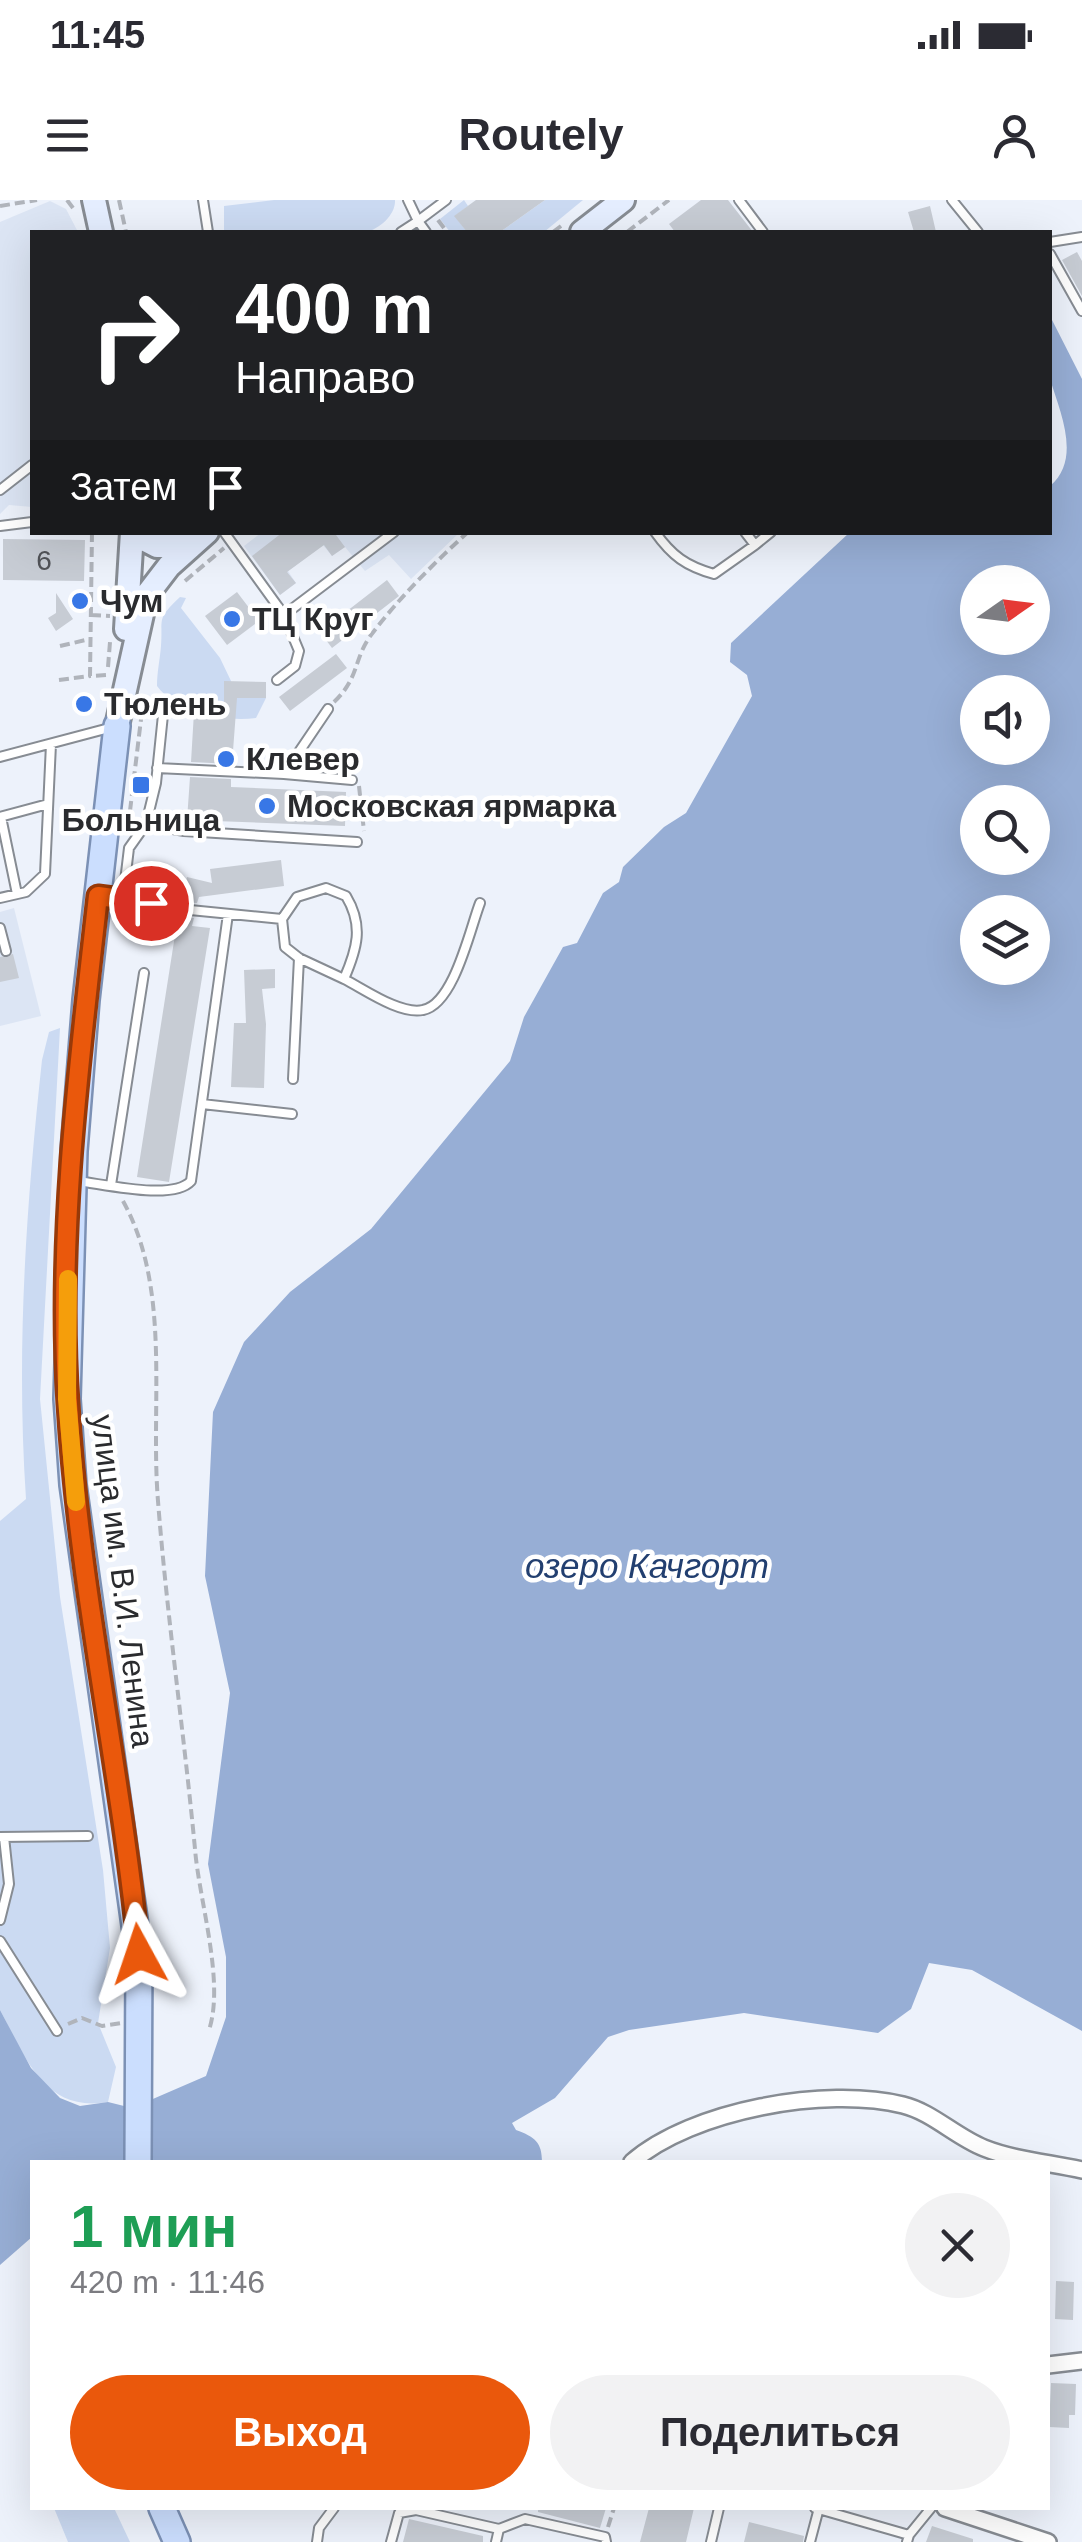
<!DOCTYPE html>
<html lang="ru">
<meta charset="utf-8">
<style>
body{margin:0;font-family:Helvetica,sans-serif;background:#f2f2f3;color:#2b2b33;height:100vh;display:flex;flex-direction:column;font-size:38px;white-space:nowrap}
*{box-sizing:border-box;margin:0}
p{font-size:32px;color:#7c7c81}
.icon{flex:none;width:55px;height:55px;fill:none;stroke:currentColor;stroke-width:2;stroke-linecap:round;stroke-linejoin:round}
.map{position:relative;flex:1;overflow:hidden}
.panel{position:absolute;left:30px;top:1960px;width:1020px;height:350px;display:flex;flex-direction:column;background:#fff;border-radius:0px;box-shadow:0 10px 40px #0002}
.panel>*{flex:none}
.guide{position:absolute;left:30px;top:30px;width:1022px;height:305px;border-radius:0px;box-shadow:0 10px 40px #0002;background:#202124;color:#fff;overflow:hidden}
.needle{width:65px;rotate:76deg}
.tools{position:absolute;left:960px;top:365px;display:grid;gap:20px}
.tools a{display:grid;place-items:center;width:90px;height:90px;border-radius:50%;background:#fff;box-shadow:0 10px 40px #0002;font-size:50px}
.pin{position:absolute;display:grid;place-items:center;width:85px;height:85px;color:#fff;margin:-42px;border:5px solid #fff;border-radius:50%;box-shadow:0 2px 10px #0007}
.me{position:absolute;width:110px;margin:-55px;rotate:355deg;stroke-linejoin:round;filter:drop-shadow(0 0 8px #0008)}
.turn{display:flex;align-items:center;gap:35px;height:210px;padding:0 40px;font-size:45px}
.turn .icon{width:130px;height:130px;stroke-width:2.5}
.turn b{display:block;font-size:70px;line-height:85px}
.then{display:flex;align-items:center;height:95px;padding:0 40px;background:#0003;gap:20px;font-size:38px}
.round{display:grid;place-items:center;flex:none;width:105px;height:105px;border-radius:52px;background:#f2f2f3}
.summary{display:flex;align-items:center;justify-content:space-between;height:170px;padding:0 40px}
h1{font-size:60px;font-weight:800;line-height:75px;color:#1e9e55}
.primary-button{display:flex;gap:20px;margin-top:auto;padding:20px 40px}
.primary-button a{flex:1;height:115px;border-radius:60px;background:#ea580c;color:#fff;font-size:40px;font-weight:800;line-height:115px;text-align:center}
.primary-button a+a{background:#f2f2f3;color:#2b2b33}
.status{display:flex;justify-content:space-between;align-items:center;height:70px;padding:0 50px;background:#fff;direction:ltr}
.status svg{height:28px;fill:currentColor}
header{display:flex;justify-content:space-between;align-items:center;height:130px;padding:0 40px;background:#fff;font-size:45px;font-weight:800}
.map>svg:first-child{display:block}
.built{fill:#dce5f4}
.green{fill:#cbdaf2}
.water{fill:#97aed5;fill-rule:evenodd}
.building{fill:#c7ccd4}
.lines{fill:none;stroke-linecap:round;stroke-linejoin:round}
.service-casing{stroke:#878c93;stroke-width:12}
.minor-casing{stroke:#878c93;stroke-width:20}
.secondary-casing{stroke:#878c93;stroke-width:28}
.primary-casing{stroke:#7c91b5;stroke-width:30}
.path{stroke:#b0b4bb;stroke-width:4;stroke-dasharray:10 5;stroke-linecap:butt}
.service{stroke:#fff;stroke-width:8}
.minor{stroke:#fff;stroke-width:15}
.secondary{stroke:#e5eeff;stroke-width:22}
.primary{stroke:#cbdefe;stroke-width:25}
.route-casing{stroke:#983908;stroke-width:25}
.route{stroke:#ea580c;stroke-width:18}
.slow{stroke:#f59e0b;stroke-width:18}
.poi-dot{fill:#3877e6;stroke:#fff;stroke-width:4}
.labels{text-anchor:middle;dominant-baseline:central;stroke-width:9;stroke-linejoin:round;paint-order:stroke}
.number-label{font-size:28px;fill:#515358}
.poi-label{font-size:32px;font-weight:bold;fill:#2a2b2e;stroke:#fff;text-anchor:start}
.street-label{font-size:32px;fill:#2a2b2e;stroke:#fff}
.water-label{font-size:35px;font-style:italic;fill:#223f70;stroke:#fff}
</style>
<div class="status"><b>11:45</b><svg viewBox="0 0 49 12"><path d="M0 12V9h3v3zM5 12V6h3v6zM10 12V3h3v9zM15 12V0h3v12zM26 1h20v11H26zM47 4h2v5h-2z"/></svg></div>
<header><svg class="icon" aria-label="menu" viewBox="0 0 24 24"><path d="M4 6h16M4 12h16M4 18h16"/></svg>Routely<svg class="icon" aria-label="person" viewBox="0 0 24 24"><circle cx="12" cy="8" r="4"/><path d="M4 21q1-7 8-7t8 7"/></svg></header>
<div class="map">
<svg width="1082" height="2342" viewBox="0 0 1082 2342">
<rect width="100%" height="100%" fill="#edf2fb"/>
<path class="built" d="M 50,1 L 66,9 L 78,32 L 32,32 L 32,307 L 9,305 L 0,314 L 0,22 Z
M 261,333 L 459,333 L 411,379 L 389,355 L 365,371 L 345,347 L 332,356 L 323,345 L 288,371 L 296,383 L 280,395 L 244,346 Z
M 14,708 L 41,816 L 0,826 L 0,712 Z"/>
<path class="green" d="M 274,0 L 395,0 C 396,14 380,29 366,32 C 341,39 255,33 224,32 L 224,6 Z
M 464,0 L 468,6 L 455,16 L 467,32 L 450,32 L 440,19 Z
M 545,0 L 583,0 L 544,32 L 500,32 Z
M 180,397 L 186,398 L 181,408 L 220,458 L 231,481 L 224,498 L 266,498 L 256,518 C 224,522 177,513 157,486 C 157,472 160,459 161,446 C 163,417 156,420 180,397 Z
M 60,828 L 40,1199 L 60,1397 L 103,1670 L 110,1748 L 98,1823 L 116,1867 L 108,1902 C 44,1913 26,1858 0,1810 L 0,1321 L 26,1299 C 16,1151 26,1007 42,860 L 49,832 Z
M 54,2308 L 114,2308 L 130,2342 L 68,2342 Z"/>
<path class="water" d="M 1050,116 L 1082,179 L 1082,1831 L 972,1770 L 929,1763 L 911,1809 L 878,1833 L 744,1813 L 629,1830 L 608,1837 L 555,1898 L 512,1923 L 516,1930 C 535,1937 542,1942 542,1962 L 32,1962 L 32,2037 L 0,2065 L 0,1810 L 31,1868 L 60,1898 L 80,1906 L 108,1902 L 132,1908 L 206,1876 L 226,1817 L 226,1757 L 208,1664 L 230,1493 L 205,1376 L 213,1212 L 244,1142 L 290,1092 L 371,1029 L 510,861 L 524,817 L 563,747 L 577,743 L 603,693 L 619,682 L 623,667 L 664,627 L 686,613 L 752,496 L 747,475 L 730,462 L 731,443 L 849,333 L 1050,332 L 1050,286 C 1082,259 1060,212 1050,179 C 1045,162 1050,134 1050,116 ZM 978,382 L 1032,382 L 1032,438 L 978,438 ZM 978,492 L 1032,492 L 1032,548 L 978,548 ZM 978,602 L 1032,602 L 1032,658 L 978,658 ZM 978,712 L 1032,712 L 1032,768 L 978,768 Z"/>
<path class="building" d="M 476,0 L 545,0 L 500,32 L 467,32 L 454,16 Z
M 701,0 L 728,0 L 753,32 L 675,32 L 669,24 Z
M 930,6 L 936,32 L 914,32 L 908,12 Z
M 1077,52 L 1082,61 L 1082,96 L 1062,60 Z
M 283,332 L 340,332 L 336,335 L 345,347 L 332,356 L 324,345 L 287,372 L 296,383 L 280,395 L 252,356 Z
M 3,339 L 85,340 L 84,381 L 3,380 Z
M 387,380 L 399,396 L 332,448 L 320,432 Z
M 237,392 L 259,421 L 227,445 L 205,416 Z
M 56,393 L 73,419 L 56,431 L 48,418 L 56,413 Z
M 336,454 L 347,468 L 290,511 L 279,497 Z
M 224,481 L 266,482 L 266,498 L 237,498 L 232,564 L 191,562 L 194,512 L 224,515 Z
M 190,577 L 231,579 L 231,587 L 346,592 L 345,626 L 187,620 Z
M 281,660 L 284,686 L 199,697 L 197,703 L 181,702 L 187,677 L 212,683 L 210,669 Z
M 178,716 L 194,718 L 192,726 L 210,728 L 169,982 L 137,977 Z
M 13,754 L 19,778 L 0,782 L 0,757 Z
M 275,769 L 275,788 L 262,789 L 266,824 L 264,888 L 231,887 L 234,823 L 246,823 L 244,770 Z
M 1056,2081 L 1074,2082 L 1073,2120 L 1055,2119 Z
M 1051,2183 L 1076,2184 L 1075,2215 L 1069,2215 L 1069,2228 L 1049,2227 Z
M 538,2308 L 606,2308 L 600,2328 L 538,2312 Z
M 649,2308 L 694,2308 L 686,2342 L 640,2342 Z
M 409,2319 L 483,2336 L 483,2342 L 403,2342 Z
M 749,2322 L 804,2336 L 803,2342 L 744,2342 Z
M 932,2326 L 973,2339 L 973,2342 L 926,2342 Z"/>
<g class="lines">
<defs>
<path id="service" d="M 203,0 L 208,32
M 739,0 L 763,32
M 952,0 L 978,32
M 401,32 L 418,21 L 408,0
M 426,32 L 418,21 L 446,0
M 1050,42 L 1082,37
M 1050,54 L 1082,111
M 0,290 L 32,265
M 0,326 L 32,322
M 224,332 L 284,415 L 299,451 L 295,466 L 277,480
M 655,332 C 672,356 686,366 714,374 L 755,345
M 745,332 L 755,345 L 771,332
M 284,415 L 394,332
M 164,505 L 156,583 L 146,624 L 184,631 L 357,642
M 0,557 L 113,527
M 157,568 L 284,574 L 328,509
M 284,574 L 352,580
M 0,617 L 48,604
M 1,617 L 17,694
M 326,688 L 346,696 C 364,726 357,749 344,779 L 299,758 L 285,747 L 282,719 L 297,697 Z
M 102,696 L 123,698 L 129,648 L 146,624
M 0,698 L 26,692 L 45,674 L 51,544
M 123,698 L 180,709 L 282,719
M 0,728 L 6,751
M 344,779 C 364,789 400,815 423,810 C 454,804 470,729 480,703
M 293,879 L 299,758
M 202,904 L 292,914
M 77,981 C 104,984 173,1001 191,981 L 228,714
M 111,985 L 144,773
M 0,1637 L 88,1636
M 0,1720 L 9,1684 L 4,1637
M 0,1741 L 57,1831
M 815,2308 L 909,2335 L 907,2342
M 499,2329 L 525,2319 L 605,2337 L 606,2342
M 909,2335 L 931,2308
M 317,2342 L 319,2328 L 334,2308
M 391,2342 L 399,2313 L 416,2310 L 499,2329 L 496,2342
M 711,2342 L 719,2308
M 810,2342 L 819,2308"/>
<path id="minor" d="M 632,1962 C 692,1910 826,1886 903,1905 C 932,1912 956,1937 984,1948 C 1014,1960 1051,1963 1082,1970
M 1048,2165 L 1082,2161
M 945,2308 L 1048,2342"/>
<path id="secondary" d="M 94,0 L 101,32
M 582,32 L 623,0
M 132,333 L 157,346 L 191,346
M 126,429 L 132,332
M 117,526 L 146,396 L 169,366 L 207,332"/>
<path id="primary" d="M 117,526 L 86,800 L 74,951 L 67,1199 L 73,1285 L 139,1754 L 138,1962
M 162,2308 L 177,2342"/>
</defs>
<use href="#service" class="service-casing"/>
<use href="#minor" class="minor-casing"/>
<use href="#secondary" class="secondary-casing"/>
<use href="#primary" class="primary-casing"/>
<path class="path" d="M 67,0 L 76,12
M 119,0 L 126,32
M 0,6 L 37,0
M 438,20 L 447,32
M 278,32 L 292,32
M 553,32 L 565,23
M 627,32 L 669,0
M 92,332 L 90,476 L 107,475
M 185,381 L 224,348
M 91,415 L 110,416
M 60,446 L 90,439
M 108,467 L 110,442
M 59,480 L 90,476
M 334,502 C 360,477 353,460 371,435 C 399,398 433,364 468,332
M 359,586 L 364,631
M 130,611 L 142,511
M 123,1001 C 172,1090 150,1204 158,1301 C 167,1417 184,1533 195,1649 C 199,1700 225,1782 209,1830
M 68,1824 L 82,1818 L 102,1826 L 121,1823
M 608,2327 L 614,2308"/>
<use href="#service" class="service"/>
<use href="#minor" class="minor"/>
<use href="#secondary" class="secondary"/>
<use href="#primary" class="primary"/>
</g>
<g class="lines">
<defs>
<path id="route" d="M 139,1754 C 121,1570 79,1389 68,1204 C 57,1036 79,863 98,696 L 151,703"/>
</defs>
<use href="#route" class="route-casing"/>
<use href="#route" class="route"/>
<path class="slow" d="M 68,1079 L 67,1199 L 76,1302"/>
</g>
<g class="poi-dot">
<circle cx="80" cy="401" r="10"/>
<circle cx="232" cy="419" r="10"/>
<circle cx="84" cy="504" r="10"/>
<circle cx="226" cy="559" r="10"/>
<rect x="131" y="575" width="20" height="20" rx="5"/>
<circle cx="267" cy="606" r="10"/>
</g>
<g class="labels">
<g class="number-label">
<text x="44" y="360">6</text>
</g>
<g class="poi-label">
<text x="100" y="401">Чум</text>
<text x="252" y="419">ТЦ Круг</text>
<text x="104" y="504">Тюлень</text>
<text x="246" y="559">Клевер</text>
<text x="287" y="606">Московская ярмарка</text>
<text x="141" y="620" text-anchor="middle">Больница</text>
</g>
<g class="street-label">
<text transform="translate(123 1381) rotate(83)">улица им. В.И. Ленина</text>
</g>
<g class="water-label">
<text x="647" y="1365">озеро Качгорт</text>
</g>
</g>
</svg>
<div class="tools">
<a><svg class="needle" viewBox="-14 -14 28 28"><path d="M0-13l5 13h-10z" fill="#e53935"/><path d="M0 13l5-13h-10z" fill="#7c7c81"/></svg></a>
<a><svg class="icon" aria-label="sound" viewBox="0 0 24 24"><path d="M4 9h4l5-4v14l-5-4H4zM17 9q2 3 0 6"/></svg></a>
<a><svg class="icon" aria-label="search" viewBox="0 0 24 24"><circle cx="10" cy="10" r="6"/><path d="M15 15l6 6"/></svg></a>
<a><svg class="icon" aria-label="layers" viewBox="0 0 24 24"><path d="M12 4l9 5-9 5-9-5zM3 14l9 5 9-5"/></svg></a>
</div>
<div class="pin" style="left:151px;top:703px;background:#d93025"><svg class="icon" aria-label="arrive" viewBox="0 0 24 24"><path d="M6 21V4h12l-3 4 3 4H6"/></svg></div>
<svg class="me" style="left:139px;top:1754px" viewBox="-20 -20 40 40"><path d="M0-17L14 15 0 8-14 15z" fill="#ea580c" stroke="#fff" stroke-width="4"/></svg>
<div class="guide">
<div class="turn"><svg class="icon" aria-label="right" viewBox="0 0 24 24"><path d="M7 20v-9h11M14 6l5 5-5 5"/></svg><div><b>400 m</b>Направо</div></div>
<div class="then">Затем<svg class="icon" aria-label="arrive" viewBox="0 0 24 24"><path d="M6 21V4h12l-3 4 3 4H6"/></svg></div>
</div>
<section class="panel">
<div class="summary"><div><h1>1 мин</h1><p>420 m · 11:46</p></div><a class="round"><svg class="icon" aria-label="close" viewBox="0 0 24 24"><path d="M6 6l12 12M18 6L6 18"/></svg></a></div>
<div class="primary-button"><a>Выход</a><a>Поделиться</a></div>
</section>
</div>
